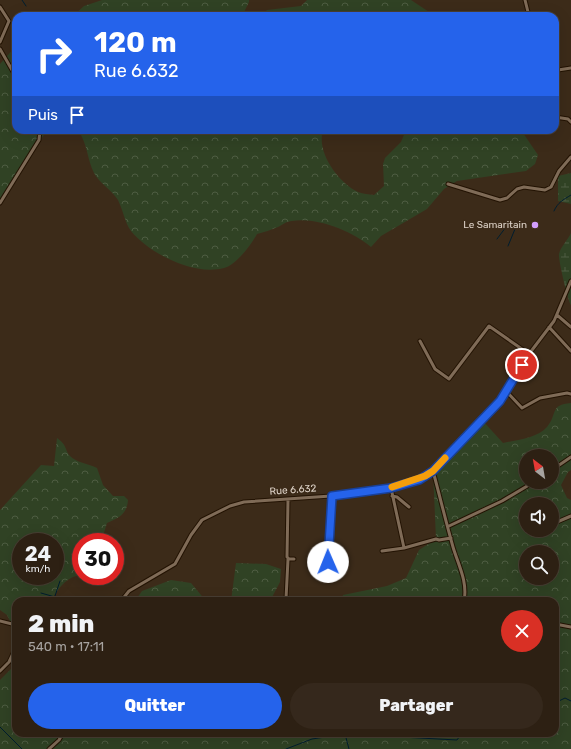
<!DOCTYPE html>
<html lang="fr">
<meta charset="utf-8">
<style>
body{margin:0;font-family:Rubik,sans-serif;background:#35281c;color:#f1f3f6;height:100vh;display:flex;flex-direction:column;font-size:15px;white-space:nowrap}
*{box-sizing:border-box;margin:0}
p{font-size:13px;color:#a7a3a0}
.icon{flex:none;width:22px;height:22px;fill:none;stroke:currentColor;stroke-width:2;stroke-linecap:round;stroke-linejoin:round}
.map{position:relative;flex:1;overflow:hidden}
.drawer{position:absolute;left:12px;top:597px;width:547px;height:140px;display:flex;flex-direction:column;background:#2d2013;border-radius:12px;box-shadow:0 4px 16px #0002,0 0 0 1px #483e33}
.drawer>*{flex:none}
.guide{position:absolute;left:12px;top:12px;width:547px;height:122px;border-radius:12px;box-shadow:0 4px 16px #0002,0 0 0 1px #483e33;background:#2563eb;color:#fff;overflow:hidden}
.needle{width:26px;rotate:329deg}
.tools{position:absolute;left:519px;top:449px;display:grid;gap:8px}
.tools a{display:grid;place-items:center;width:40px;height:40px;border-radius:50%;background:#2d2013;box-shadow:0 4px 16px #0002,0 0 0 1px #483e33;font-size:20px}
.speed{position:absolute;left:12px;top:533px;display:flex;gap:8px;font-size:20px;font-weight:700;text-align:center}
.speed>*{display:grid;place-content:center;width:52px;height:52px;border-radius:50%;background:#2d2013;box-shadow:0 4px 16px #0002,0 0 0 1px #483e33;line-height:1}
.speed small{font-size:10px;font-weight:400}
.speed .limit{border:6px solid #d22;background:#fff;color:#111}
.pin{position:absolute;display:grid;place-items:center;width:34px;height:34px;color:#fff;margin:-17px;border:2px solid #fff;border-radius:50%;box-shadow:0 1px 4px #0007}
.me{position:absolute;width:44px;margin:-22px;rotate:359deg;stroke-linejoin:round;filter:drop-shadow(0 0 3px #0008)}
.turn{display:flex;align-items:center;gap:14px;height:84px;padding:0 16px;font-size:18px}
.turn .icon{width:52px;height:52px;stroke-width:2.5}
.turn b{display:block;font-size:28px;line-height:34px}
.then{display:flex;align-items:center;height:38px;padding:0 16px;background:#0003;gap:8px;font-size:15px}
.round{display:grid;place-items:center;flex:none;width:42px;height:42px;border-radius:21px;background:#35281c}
.summary{display:flex;align-items:center;justify-content:space-between;height:68px;padding:0 16px}
h1{font-size:24px;font-weight:800;line-height:30px}
.action{display:flex;gap:8px;margin-top:auto;padding:8px 16px}
.action a{flex:1;height:46px;border-radius:24px;background:#2563eb;color:#fff;font-size:16px;font-weight:800;line-height:46px;text-align:center}
.action a+a{background:#35281c;color:#f1f3f6}
.map>svg:first-child{display:block}
.forest{fill:url(#forest-crowns);fill-rule:evenodd}
.wetland{fill:url(#wetland-marsh)}
.lines{fill:none;stroke-linecap:round;stroke-linejoin:round}
.stream{stroke:#001e2f;stroke-width:1}
.minor-casing{stroke:#231303;stroke-width:5}
.minor{stroke:#7f6b57;stroke-width:3}
.route-casing{stroke:#184099;stroke-width:10}
.route{stroke:#2563eb;stroke-width:7}
.slow{stroke:#f59e0b;stroke-width:7}
.poi-dot{fill:#d29dfd;stroke:#3c2b19;stroke-width:1.5}
.labels{text-anchor:middle;dominant-baseline:central;stroke-width:3;stroke-linejoin:round;paint-order:stroke}
.poi-label{font-size:10px;fill:#dfd4c9;stroke:#3c2b19;text-anchor:end}
.street-label{font-size:10px;fill:#dfd4c9;stroke:#3c2b19}
</style>
<div class="map">
<svg width="571" height="749" viewBox="0 0 571 749">
<defs>
<pattern id="forest-crowns" width="20" height="18" patternUnits="userSpaceOnUse"><rect width="20" height="18" fill="#304224"/><path d="M2 6a3 3 0 1 1 6 0M12 15a3 3 0 1 1 6 0" fill="none" stroke="#4e5c42"/></pattern>
<pattern id="wetland-marsh" width="20" height="14" patternUnits="userSpaceOnUse"><rect width="20" height="14" fill="#304224"/><path d="M1 5h8M5 5V1M11 12h8M15 12V8" fill="none" stroke="#4e5c42"/></pattern>
</defs>
<rect width="100%" height="100%" fill="#3c2b19"/>
<path class="forest" d="M 102,0 L 249,0 L 249,2 L 242,16 L 73,16 L 84,6 Z
M 307,0 L 411,0 L 435,16 L 262,15 L 267,10 L 301,6 Z
M 16,46 L 16,130 L 47,130 L 0,203 L 0,64 Z
M 78,130 L 323,130 C 316,152 338,182 358,192 C 363,194 369,194 374,195 L 384,186 L 383,164 L 385,158 L 401,142 L 406,130 L 521,130 L 538,155 L 535,164 L 526,171 L 457,181 L 444,189 L 427,209 L 381,236 L 371,247 C 352,231 317,217 292,221 C 287,221 282,225 278,227 C 271,230 264,232 257,234 C 251,245 236,265 224,268 C 194,276 150,254 131,231 C 125,223 123,210 118,200 C 112,190 99,183 94,173 C 87,159 88,145 78,130 Z
M 571,403 L 571,470 L 568,472 L 561,485 L 567,498 L 571,500 L 571,749 L 0,749 L 0,680 L 16,664 L 16,733 L 555,733 L 555,601 L 342,601 L 343,595 L 387,586 L 406,578 L 419,550 L 436,539 L 433,471 L 482,420 L 503,443 C 516,440 538,438 547,427 C 558,414 549,405 571,403 ZM 526,456 L 552,456 L 552,482 L 526,482 ZM 526,504 L 552,504 L 552,530 L 526,530 ZM 526,552 L 552,552 L 552,578 L 526,578 Z
M 57,438 C 68,446 64,449 70,456 C 75,462 89,464 97,468 L 103,485 L 113,496 L 124,496 L 128,500 C 127,514 119,518 107,523 L 101,542 L 81,542 L 81,575 C 65,577 59,589 50,601 L 16,601 L 16,633 L 7,615 L 0,610 L 0,510 L 41,465 L 54,466 ZM 21,542 L 55,542 L 55,576 L 21,576 Z
M 236,563 L 266,564 L 281,569 L 280,582 L 270,601 L 231,601 Z
M 171,580 L 191,583 L 206,601 L 135,601 L 142,591 Z"/>
<path class="wetland" d="M 571,173 L 571,204 L 558,201 L 558,176 Z
M 571,233 L 571,305 C 568,301 558,259 559,254 C 561,246 568,240 571,233 Z"/>
<g class="lines">
<path class="stream" d="M 22,0 L 26,6
M 554,211 C 558,202 563,200 571,195
M 497,239 L 506,227
M 508,246 L 515,229
M 41,593 L 55,597 L 60,601
M 55,596 L 60,581
M 555,703 L 565,698 L 571,701
M 0,727 L 22,749
M 345,734 L 349,749
M 286,749 L 312,739 L 345,734 L 457,740 L 462,733"/>
<defs>
<path id="minor" d="M 525,0 L 529,16
M 0,7 L 9,21 L 0,42
M 0,49 L 16,77
M 558,70 L 571,68
M 555,117 L 568,119 L 571,122
M 448,184 L 500,200 L 507,198 L 517,189 L 524,187 L 545,190 L 551,187 L 559,171 L 571,157
M 0,203 L 39,140 L 40,130
M 557,315 L 571,327
M 549,327 L 571,351
M 420,341 L 435,369 L 449,379 L 489,326 L 529,354
M 506,391 L 522,408 L 540,398 L 567,393 L 571,394
M 552,470 L 571,457
M 433,471 C 440,497 446,522 453,547 C 458,564 468,582 464,601
M 391,488 L 404,548
M 392,496 L 397,497 L 409,507
M 288,500 L 287,557 L 289,559 L 294,559
M 557,522 L 571,516
M 449,526 L 502,501 L 534,482
M 382,551 L 404,548 L 436,539 L 439,540 L 451,538
M 288,559 L 286,599 L 292,601
M 328,562 C 327,540 332,518 331,496
M 524,599 L 526,601
M 121,601 L 129,591 L 175,564 L 191,535 L 202,520 L 230,506 L 244,502 L 331,496 L 391,488 L 419,479 L 433,471 L 500,401 L 529,354 L 554,321 L 571,281
M 0,621 L 16,625
M 555,624 L 571,627
M 0,671 L 9,662 L 16,647
M 49,749 L 59,740 L 63,733"/>
</defs>
<use href="#minor" class="minor-casing"/>
<use href="#minor" class="minor"/>
</g>
<g class="lines">
<defs>
<path id="route" d="M 328,562 L 332,496 L 391,488 L 419,480 L 433,471 L 500,401 L 522,365"/>
</defs>
<use href="#route" class="route-casing"/>
<use href="#route" class="route"/>
<path class="slow" d="M 392,487 L 425,476 L 433,471 L 445,458"/>
</g>
<circle class="poi-dot" cx="535" cy="225" r="4"/>
<g class="labels">
<g class="poi-label">
<text x="527" y="225">Le Samaritain</text>
</g>
<g class="street-label">
<text transform="translate(293 490) rotate(-4)">Rue 6.632</text>
</g>
</g>
</svg>
<div class="tools">
<a><svg class="needle" viewBox="-14 -14 28 28"><path d="M0-13l5 13h-10z" fill="#e53935"/><path d="M0 13l5-13h-10z" fill="#a7a3a0"/></svg></a>
<a><svg class="icon" aria-label="sound" viewBox="0 0 24 24"><path d="M4 9h4l5-4v14l-5-4H4zM17 9q2 3 0 6"/></svg></a>
<a><svg class="icon" aria-label="search" viewBox="0 0 24 24"><circle cx="10" cy="10" r="6"/><path d="M15 15l6 6"/></svg></a>
</div>
<div class="speed"><div>24<small>km/h</small></div><div class="limit">30</div></div>
<div class="pin" style="left:522px;top:365px;background:#d93025"><svg class="icon" aria-label="arrive" viewBox="0 0 24 24"><path d="M6 21V4h12l-3 4 3 4H6"/></svg></div>
<svg class="me" style="left:328px;top:562px" viewBox="-20 -20 40 40"><circle r="19" fill="#fff"/><path d="M0-13L10 11 0 6-10 11z" fill="#2563eb"/></svg>
<div class="guide">
<div class="turn"><svg class="icon" aria-label="right" viewBox="0 0 24 24"><path d="M7 20v-9h11M14 6l5 5-5 5"/></svg><div><b>120 m</b>Rue 6.632</div></div>
<div class="then">Puis<svg class="icon" aria-label="arrive" viewBox="0 0 24 24"><path d="M6 21V4h12l-3 4 3 4H6"/></svg></div>
</div>
<section class="drawer">
<div class="summary"><div><h1>2 min</h1><p>540 m · 17:11</p></div><a class="round" style="background:#d93025;color:#fff"><svg class="icon" aria-label="close" viewBox="0 0 24 24"><path d="M6 6l12 12M18 6L6 18"/></svg></a></div>
<div class="action"><a>Quitter</a><a>Partager</a></div>
</section>
</div>
